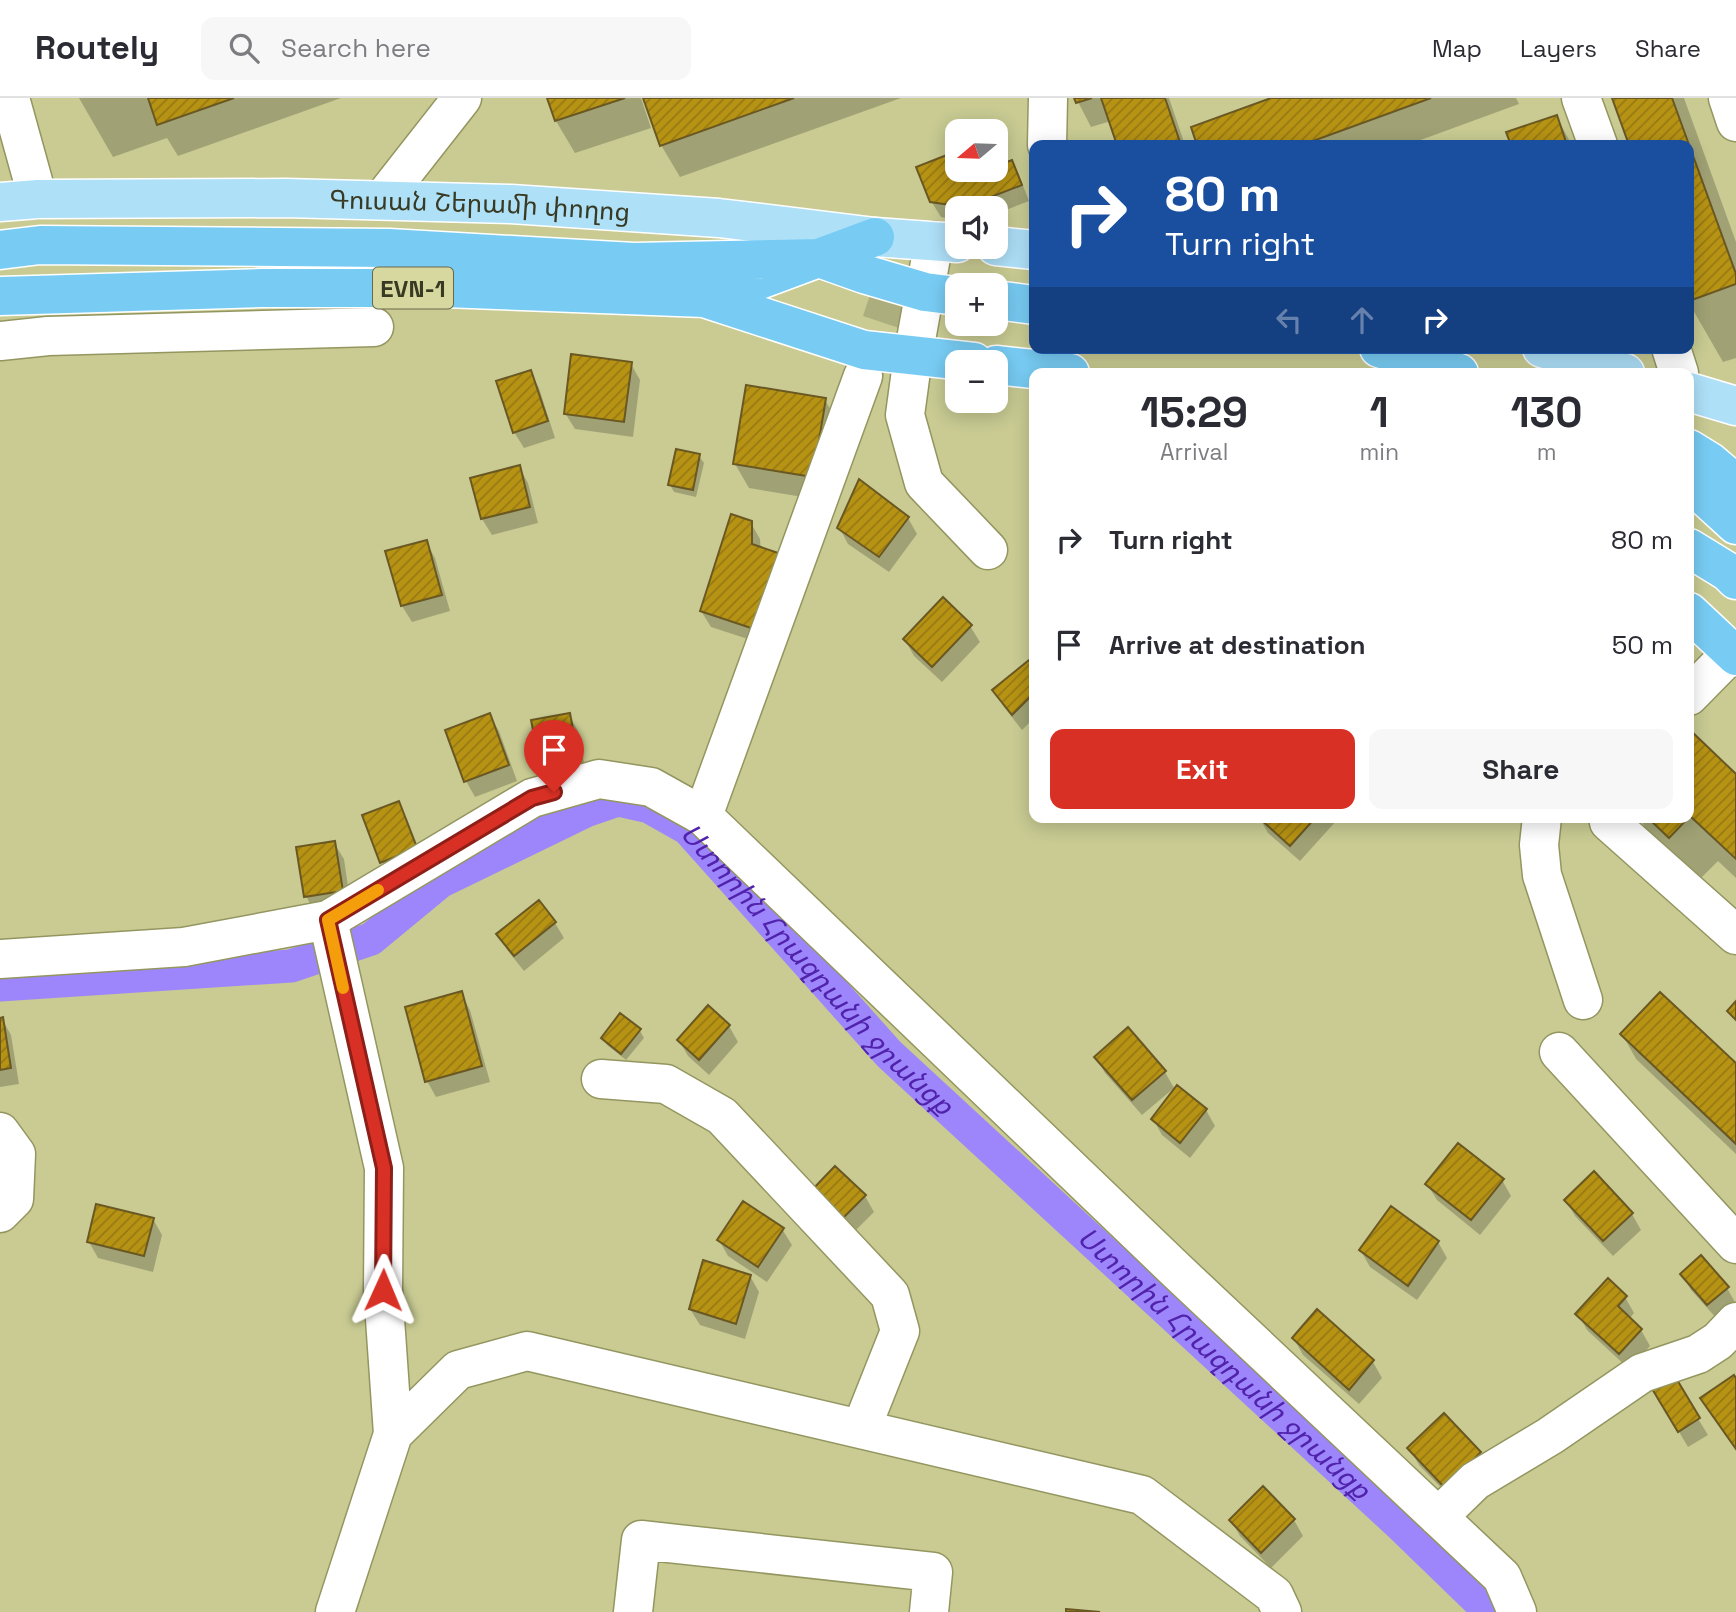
<!DOCTYPE html>
<meta charset="utf-8">
<style>
body{margin:0;font-family:"Space Grotesk","Noto Sans Armenian",sans-serif;background:#f7f7f7;color:#2b2b33;height:100vh;display:flex;flex-direction:column;font-size:26px;white-space:nowrap}
*{box-sizing:border-box;margin:0}
p{font-size:23px;color:#7c7c81}
.icon{flex:none;width:38px;height:38px;fill:none;stroke:currentColor;stroke-width:2;stroke-linecap:round;stroke-linejoin:round}
.map{position:relative;flex:1;overflow:hidden}
.details{position:absolute;left:1029px;top:270px;width:665px;height:455px;display:flex;flex-direction:column;background:#fff;border-radius:14px;box-shadow:0 4px 18px #0003}
.details>*{flex:none}
.top-card{position:absolute;left:1029px;top:42px;width:665px;height:214px;border-radius:14px;box-shadow:0 4px 18px #0003;background:#1a4fa0;color:#fff;overflow:hidden}
.needle{width:46px;rotate:251deg}
.fabs{position:absolute;left:945px;top:21px;display:grid;gap:14px}
.fabs a{display:grid;place-items:center;width:63px;height:63px;border-radius:14px;background:#fff;box-shadow:0 4px 18px #0003;font-size:35px}
.pin{position:absolute;display:grid;place-items:center;width:60px;height:60px;color:#fff;margin:-72px -30px;border-radius:50% 50% 50% 0;rotate:-45deg;box-shadow:0 0 7px #0007}
.pin .icon{rotate:45deg}
.me{position:absolute;width:77px;margin:-38px;rotate:1deg;stroke-linejoin:round;filter:drop-shadow(0 0 5px #0008)}
.turn{display:flex;align-items:center;gap:24px;height:147px;padding:0 21px;font-size:32px}
.turn .icon{width:91px;height:91px;stroke-width:2.5}
.turn b{display:block;font-size:49px;line-height:60px}
.lanes{display:flex;align-items:center;height:66px;padding:0 21px;background:#0003;justify-content:center;gap:35px;direction:ltr}
.lanes .off{opacity:.35}
.eta{display:flex;justify-content:space-evenly;align-items:center;height:119px;text-align:center}
.eta b{font-size:42px;font-weight:600;line-height:49px}
.action{display:flex;gap:14px;margin-top:auto;padding:14px 21px}
.action a{flex:1;height:80px;border-radius:14px;background:#d93025;color:#fff;font-size:28px;font-weight:600;line-height:80px;text-align:center}
.action a+a{background:#f7f7f7;color:#2b2b33}
ul{padding:0;list-style:none}
li{display:flex;align-items:center;gap:21px;height:105px;padding:0 21px}
li div{flex:1}
li b{display:block;font-size:26px}
li em{font-style:normal}
header{display:flex;align-items:center;gap:42px;box-sizing:border-box;height:98px;padding:0 35px;background:#fff;border-bottom:2px solid #e1e1e2}
header strong{font-size:33px}
nav{display:flex;gap:38px;margin-inline-start:auto;font-size:24px}
.search{width:490px;height:63px;background:#f7f7f7;display:flex;align-items:center;gap:18px;box-sizing:border-box;padding:0 24px;border-radius:14px;color:#7c7c81;font-size:26px}
.map>svg:first-child{display:block}
.shadow{fill:#0003}
.lines{fill:none;stroke-linecap:round;stroke-linejoin:round}
.canal{stroke:#9d86fb;stroke-width:33}
.building{fill:url(#building-hatch);stroke:#6a5823;stroke-width:2}
.minor-tunnel{stroke:#acae7d;stroke-width:38;stroke-dasharray:38 19;stroke-linecap:butt}
.minor-casing{stroke:#949660;stroke-width:41}
.major-casing{stroke:#fff;stroke-width:41}
.highway-casing{stroke:#fff;stroke-width:41}
.minor{stroke:#fff;stroke-width:38}
.major{stroke:#aee0f8;stroke-width:38}
.highway{stroke:#78ccf4;stroke-width:38}
.route-casing{stroke:#8d1f18;stroke-width:18}
.route{stroke:#d93025;stroke-width:12}
.slow{stroke:#f59e0b;stroke-width:12}
.labels{text-anchor:middle;dominant-baseline:central;stroke-width:6;stroke-linejoin:round;paint-order:stroke}
.shield{fill:#d6d89f;stroke:#686948;stroke-width:2}
.shield-label{font-size:24px;font-weight:bold;fill:#393a23}
.street-label{font-size:26px;fill:#393a23;stroke:#d6d89f}
.water-label{font-size:28px;font-style:italic;fill:#5123ac;stroke:#d6d89f}
</style>
<header>
<strong>Routely</strong>
<div class="search"><svg class="icon" aria-label="search" viewBox="0 0 24 24"><circle cx="10" cy="10" r="6"/><path d="M15 15l6 6"/></svg>Search here</div>
<nav><a>Map</a><a>Layers</a><a>Share</a></nav>
</header>
<div class="map">
<svg width="1736" height="1514" viewBox="0 0 1736 1514">
<defs>
<pattern id="building-hatch" width="6" height="6" patternUnits="userSpaceOnUse" patternTransform="scale(1.75)"><rect width="6" height="6" fill="#b79314"/><path d="M-1 1l2-2M0 6l6-6M5 7l2-2" fill="none" stroke="#967912"/></pattern>
</defs>
<rect width="100%" height="100%" fill="#c9cb93"/>
<path class="shadow" d="M 79,0 L 341,0 L 178,58 L 167,40 L 113,59 Z
M 549,0 L 641,0 L 651,30 L 575,55 L 556,23 Z
M 644,0 L 901,0 L 680,79 L 661,47 Z
M 1076,0 L 1169,0 L 1185,47 L 1119,47 L 1111,23 L 1091,29 Z
M 1276,0 L 1516,0 L 1519,6 L 1407,47 L 1199,47 L 1193,30 Z
M 1614,0 L 1684,0 L 1736,144 L 1736,260 L 1723,264 L 1689,205 L 1689,47 L 1631,47 Z
M 1557,20 L 1572,47 L 1512,47 L 1509,35 Z
M 957,55 L 957,72 L 984,72 L 985,74 L 996,72 L 996,70 L 1011,64 L 1020,80 L 1029,103 L 996,116 L 996,110 L 957,110 L 957,122 L 941,119 L 931,103 L 919,70 Z
M 631,266 L 640,282 L 633,339 L 575,331 L 565,315 Z
M 530,274 L 539,290 L 555,340 L 524,350 L 514,334 Z
M 825,302 L 839,326 L 827,403 L 749,390 L 735,366 Z
M 699,358 L 704,365 L 696,399 L 674,394 L 670,387 Z
M 519,369 L 528,385 L 538,425 L 492,437 L 482,421 Z
M 908,420 L 917,436 L 889,474 L 848,446 L 839,429 Z
M 751,425 L 760,441 L 769,548 L 711,529 L 701,513 Z
M 426,444 L 435,460 L 450,513 L 412,524 L 402,508 L 387,454 Z
M 970,528 L 980,544 L 942,584 L 914,558 L 905,542 Z
M 1034,560 L 1034,620 L 1022,632 L 1004,609 L 994,593 Z
M 569,617 L 578,633 L 589,691 L 554,697 Z
M 490,618 L 499,633 L 517,683 L 475,699 L 466,683 Z
M 1690,635 L 1736,678 L 1736,780 L 1718,763 L 1696,785 L 1655,746 L 1639,719 L 1689,719 Z
M 398,705 L 407,721 L 425,766 L 391,780 L 382,764 Z
M 1259,719 L 1335,719 L 1337,722 L 1300,763 L 1268,735 Z
M 334,745 L 344,761 L 351,809 L 315,815 L 306,798 Z
M 555,825 L 564,840 L 524,873 L 508,853 L 498,837 Z
M 461,895 L 470,912 L 490,984 L 436,999 L 427,983 Z
M 708,910 L 729,928 L 738,944 L 709,977 L 688,958 L 679,942 Z
M 620,917 L 640,933 L 644,940 L 626,962 L 607,947 L 603,940 Z
M 2,921 L 11,937 L 19,986 L 0,989 L 0,922 Z
M 1622,936 L 1736,968 L 1736,1056 L 1636,961 Z
M 1096,959 L 1165,974 L 1174,990 L 1142,1017 L 1105,975 Z
M 1178,990 L 1206,1012 L 1215,1028 L 1190,1060 L 1162,1037 L 1153,1021 Z
M 1502,1082 L 1511,1098 L 1480,1137 L 1437,1102 L 1427,1086 Z
M 865,1098 L 874,1114 L 850,1138 L 822,1110 Z
M 1566,1102 L 1632,1116 L 1641,1132 L 1613,1158 L 1575,1118 Z
M 153,1121 L 162,1137 L 153,1174 L 98,1160 L 89,1144 Z
M 782,1131 L 792,1147 L 767,1184 L 728,1158 L 719,1142 Z
M 1438,1144 L 1447,1160 L 1417,1202 L 1370,1169 L 1361,1153 Z
M 1682,1176 L 1727,1190 L 1736,1206 L 1718,1222 L 1691,1192 Z
M 750,1178 L 759,1194 L 745,1241 L 700,1227 L 690,1211 Z
M 1625,1199 L 1634,1215 L 1629,1221 L 1641,1232 L 1650,1248 L 1629,1271 L 1587,1232 L 1578,1216 Z
M 1317,1214 L 1373,1264 L 1382,1280 L 1359,1306 L 1303,1257 L 1294,1241 Z
M 1672,1278 L 1708,1337 L 1688,1349 L 1653,1290 Z
M 1444,1318 L 1480,1355 L 1489,1371 L 1455,1404 L 1419,1367 L 1410,1351 Z
M 1231,1422 L 1294,1422 L 1303,1438 L 1271,1470 L 1240,1438 Z"/>
<g class="lines">
<path class="canal" id="s1" d="M 0,887 L 291,868 L 371,841 L 440,784 L 586,713 L 618,702 L 649,709 L 688,731 L 889,956 L 1396,1423 L 1485,1509 L 1487,1514"/>
</g>
<path class="building" d="M 148,0 L 234,0 L 157,27 Z
M 547,0 L 625,0 L 555,23 Z
M 643,0 L 794,0 L 660,48 Z
M 1074,0 L 1092,0 L 1076,5 Z
M 1101,0 L 1165,0 L 1181,47 L 1117,47 Z
M 1271,0 L 1431,0 L 1302,47 L 1197,47 L 1191,29 Z
M 1612,0 L 1672,0 L 1736,176 L 1736,186 L 1689,203 L 1689,47 L 1629,47 Z
M 1557,17 L 1567,47 L 1511,47 L 1506,34 Z
M 957,53 L 957,72 L 996,72 L 996,68 L 1012,62 L 1022,87 L 965,109 L 930,104 L 916,69 Z
M 571,256 L 632,264 L 624,324 L 564,316 Z
M 531,272 L 548,323 L 513,335 L 496,283 Z
M 746,287 L 826,300 L 813,379 L 733,366 Z
M 676,351 L 700,356 L 693,392 L 668,387 Z
M 520,367 L 530,409 L 481,421 L 470,380 Z
M 859,381 L 909,419 L 879,459 L 837,430 Z
M 731,416 L 752,423 L 752,446 L 784,457 L 760,533 L 700,513 Z
M 427,442 L 442,497 L 401,508 L 385,453 Z
M 943,499 L 972,527 L 932,569 L 903,541 Z
M 1034,558 L 1034,595 L 1012,617 L 992,592 Z
M 490,615 L 509,667 L 464,684 L 445,632 Z
M 570,615 L 581,675 L 543,682 L 531,622 Z
M 1690,632 L 1736,676 L 1736,761 L 1690,718 L 1669,740 L 1647,719 L 1689,719 Z
M 399,703 L 417,750 L 380,765 L 362,717 Z
M 1258,719 L 1316,719 L 1290,748 Z
M 335,743 L 343,793 L 304,799 L 296,749 Z
M 539,802 L 556,824 L 514,858 L 496,836 Z
M 462,893 L 482,968 L 425,984 L 405,909 Z
M 1660,894 L 1736,965 L 1736,1046 L 1620,936 Z
M 1736,903 L 1736,922 L 1727,913 Z
M 708,907 L 730,927 L 699,962 L 677,942 Z
M 620,915 L 641,931 L 621,956 L 601,940 Z
M 3,919 L 11,970 L 0,972 L 0,920 Z
M 1128,929 L 1166,973 L 1132,1002 L 1094,959 Z
M 1177,987 L 1207,1011 L 1180,1045 L 1151,1021 Z
M 1458,1045 L 1504,1081 L 1471,1122 L 1425,1086 Z
M 835,1068 L 866,1097 L 840,1123 L 810,1094 Z
M 1594,1073 L 1633,1115 L 1603,1143 L 1564,1102 Z
M 743,1103 L 784,1130 L 758,1169 L 717,1142 Z
M 96,1106 L 154,1120 L 144,1158 L 87,1144 Z
M 1391,1108 L 1439,1143 L 1408,1188 L 1359,1152 Z
M 1701,1157 L 1729,1189 L 1707,1207 L 1680,1176 Z
M 703,1162 L 751,1177 L 736,1226 L 689,1211 Z
M 1608,1180 L 1627,1198 L 1618,1208 L 1642,1231 L 1619,1256 L 1575,1216 Z
M 1317,1211 L 1374,1262 L 1349,1292 L 1292,1240 Z
M 1673,1275 L 1700,1320 L 1678,1334 L 1651,1289 Z
M 1734,1277 L 1736,1280 L 1736,1351 L 1700,1300 Z
M 1444,1315 L 1481,1354 L 1445,1390 L 1407,1350 Z
M 1263,1388 L 1295,1421 L 1261,1455 L 1229,1422 Z
M 1066,1511 L 1100,1514 L 1066,1514 Z"/>
<g class="lines">
<path class="minor-tunnel" d="M 863,278 L 899,170"/>
<defs>
<path id="minor" d="M 10,0 L 38,101
M 1581,0 L 1598,47
M 1728,0 L 1736,24
M 1047,47 L 1048,0
M 382,102 L 462,0
M 934,143 L 913,258 L 905,317 L 924,385 L 988,452
M 0,243 L 48,238 L 374,229
M 1671,250 L 1679,275
M 1689,598 L 1736,550
M 703,718 L 863,278
M 1542,719 L 1539,747 L 1542,777 L 1583,902
M 1608,719 L 1609,724 L 1736,837
M 0,861 L 184,849 L 328,822
M 1559,954 L 1736,1146
M 601,981 L 666,986 L 722,1018 L 890,1197 L 900,1233 L 861,1331
M 0,1034 L 16,1056 L 14,1101 L 0,1115
M 393,1336 L 458,1272 L 527,1253 L 1142,1397 L 1274,1497 L 1282,1514
M 1438,1419 L 1475,1383 L 1550,1338 L 1642,1275 L 1698,1256 L 1718,1243 L 1736,1224
M 335,1514 L 393,1336 L 383,1192 L 384,1070 L 328,822 L 532,700 L 599,681 L 651,689 L 703,718 L 1177,1173 L 1502,1479 L 1517,1514
M 633,1514 L 641,1442 L 933,1474 L 929,1514"/>
<g id="major">
<path id="s2" d="M 0,104 L 38,101 L 286,100 L 511,106 L 719,120 L 875,139 L 957,145"/>
<path d="M 996,148 L 1034,152"/>
<path d="M 1542,250 L 1625,275"/>
<path d="M 1689,294 L 1736,308"/>
</g>
<path id="highway" d="M 0,152 L 40,147 L 389,150 L 634,164 L 819,160 L 864,176 L 925,194 L 957,198
M 0,198 L 261,190 L 444,190 L 704,200 L 722,196 L 875,139
M 704,200 L 864,252 L 974,264
M 996,202 L 1034,207
M 1379,250 L 1459,275
M 996,267 L 1070,275
M 1689,351 L 1710,364 L 1736,386
M 1689,384 L 1736,427
M 1689,450 L 1728,474 L 1736,482
M 1689,514 L 1736,558"/>
</defs>
<use href="#minor" class="minor-casing"/>
<use href="#major" class="major-casing"/>
<use href="#highway" class="highway-casing"/>
<use href="#minor" class="minor"/>
<use href="#major" class="major"/>
<use href="#highway" class="highway"/>
</g>
<g class="lines">
<defs>
<path id="route" d="M 383,1192 L 384,1070 L 328,822 L 532,700 L 554,694"/>
</defs>
<use href="#route" class="route-casing"/>
<use href="#route" class="route"/>
<path class="slow" d="M 343,890 L 328,822 L 378,792"/>
</g>
<g class="labels">
<rect class="shield" x="373" y="169.5" width="80" height="41" rx="5"/>
<g class="shield-label">
<text x="413" y="190">EVN-1</text>
</g>
<g class="street-label">
<text stroke="none"><textPath href="#s2" startOffset="480">Գուսան Շերամի փողոց</textPath></text>
</g>
<g class="water-label">
<text stroke="none"><textPath href="#s1" startOffset="929">Ստորին Հրազդանի ջրանցք</textPath></text>
<text stroke="none"><textPath href="#s1" startOffset="1496">Ստորին Հրազդանի ջրանցք</textPath></text>
</g>
</g>
</svg>
<div class="fabs">
<a><svg class="needle" viewBox="-14 -14 28 28"><path d="M0-13l5 13h-10z" fill="#e53935"/><path d="M0 13l5-13h-10z" fill="#7c7c81"/></svg></a>
<a><svg class="icon" aria-label="sound" viewBox="0 0 24 24"><path d="M4 9h4l5-4v14l-5-4H4zM17 9q2 3 0 6"/></svg></a>
<a>+</a>
<a>−</a>
</div>
<div class="pin" style="left:554px;top:694px;background:#d93025"><svg class="icon" aria-label="arrive" viewBox="0 0 24 24"><path d="M6 21V4h12l-3 4 3 4H6"/></svg></div>
<svg class="me" style="left:383px;top:1192px" viewBox="-20 -20 40 40"><path d="M0-17L14 15 0 8-14 15z" fill="#d93025" stroke="#fff" stroke-width="4"/></svg>
<div class="top-card">
<div class="turn"><svg class="icon" aria-label="right" viewBox="0 0 24 24"><path d="M7 20v-9h11M14 6l5 5-5 5"/></svg><div><b>80 m</b>Turn right</div></div>
<div class="lanes"><svg class="icon off" aria-label="left" viewBox="0 0 24 24"><path d="M17 20v-9H6M10 6l-5 5 5 5"/></svg><svg class="icon off" aria-label="ahead" viewBox="0 0 24 24"><path d="M12 20V5M6 11l6-6 6 6"/></svg><svg class="icon" aria-label="right" viewBox="0 0 24 24"><path d="M7 20v-9h11M14 6l5 5-5 5"/></svg></div>
</div>
<section class="details">
<div class="eta">
<div><b>15:29</b><p>Arrival</p></div>
<div><b>1</b><p>min</p></div>
<div><b>130</b><p>m</p></div>
</div>
<ul>
<li><svg class="icon" aria-label="right" viewBox="0 0 24 24"><path d="M7 20v-9h11M14 6l5 5-5 5"/></svg><div><b>Turn right</b></div><em>80 m</em></li>
<li><svg class="icon" aria-label="arrive" viewBox="0 0 24 24"><path d="M6 21V4h12l-3 4 3 4H6"/></svg><div><b>Arrive at destination</b></div><em>50 m</em></li>
</ul>
<div class="action"><a>Exit</a><a>Share</a></div>
</section>
</div>
